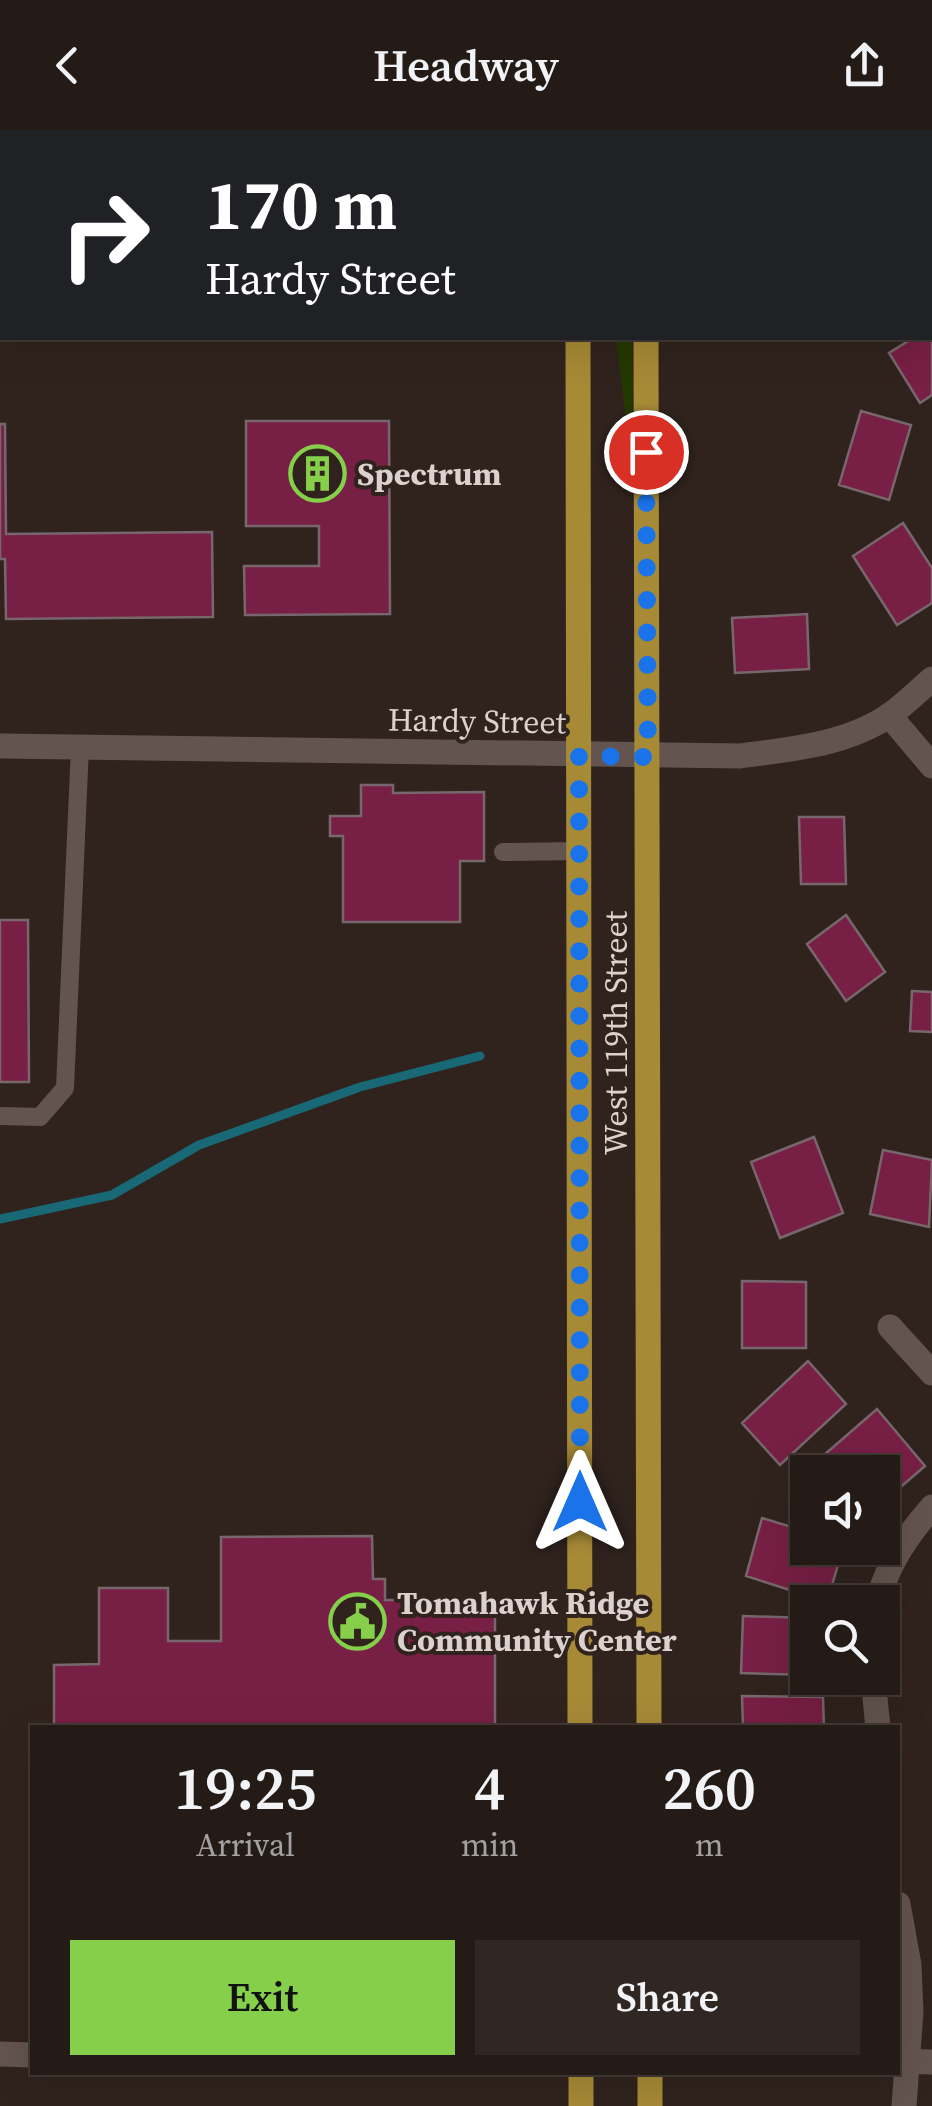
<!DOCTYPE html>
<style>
body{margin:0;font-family:"Source Serif 4",serif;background:#302723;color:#f1f3f6;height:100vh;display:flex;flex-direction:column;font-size:38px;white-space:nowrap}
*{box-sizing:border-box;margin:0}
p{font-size:32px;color:#a3a1a1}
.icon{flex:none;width:55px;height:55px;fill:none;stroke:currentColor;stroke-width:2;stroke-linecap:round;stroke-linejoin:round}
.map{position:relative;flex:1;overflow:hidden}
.details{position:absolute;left:30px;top:1595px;width:870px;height:350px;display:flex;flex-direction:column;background:#241a16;border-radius:0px;box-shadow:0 10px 40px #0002,0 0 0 2px #413835}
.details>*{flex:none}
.top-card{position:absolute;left:0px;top:0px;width:932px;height:210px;box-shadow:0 10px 40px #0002,0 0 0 2px #413835;background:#202124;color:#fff;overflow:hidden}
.fabs{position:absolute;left:790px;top:1325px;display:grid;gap:20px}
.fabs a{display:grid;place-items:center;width:110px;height:110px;border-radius:0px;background:#241a16;box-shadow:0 10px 40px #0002,0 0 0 2px #413835;font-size:50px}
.pin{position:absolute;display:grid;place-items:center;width:85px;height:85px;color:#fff;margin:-42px;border:5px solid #fff;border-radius:50%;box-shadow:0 2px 10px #0007}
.me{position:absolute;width:110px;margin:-55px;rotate:0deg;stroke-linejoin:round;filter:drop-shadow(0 0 8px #0008)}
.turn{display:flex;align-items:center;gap:35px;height:210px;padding:0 40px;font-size:45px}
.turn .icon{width:130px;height:130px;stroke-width:2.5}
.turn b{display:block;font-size:70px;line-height:85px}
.eta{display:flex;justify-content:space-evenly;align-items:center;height:170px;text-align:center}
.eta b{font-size:60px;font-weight:600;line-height:70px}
.action{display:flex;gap:20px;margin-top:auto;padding:20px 40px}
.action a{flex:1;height:115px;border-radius:0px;background:#86cf4b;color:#111;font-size:40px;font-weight:600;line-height:115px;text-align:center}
.action a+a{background:#302723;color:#f1f3f6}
header{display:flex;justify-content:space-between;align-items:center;height:130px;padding:0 40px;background:#241a16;font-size:45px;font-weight:600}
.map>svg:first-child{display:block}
.green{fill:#243900}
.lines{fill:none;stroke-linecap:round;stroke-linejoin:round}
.stream{stroke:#196875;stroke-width:9}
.building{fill:#771f44;stroke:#77676c;stroke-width:2.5}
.service{stroke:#63544f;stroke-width:18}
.minor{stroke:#63544f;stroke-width:25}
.tertiary{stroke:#63544f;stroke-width:25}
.primary{stroke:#a78a36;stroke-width:25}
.route{stroke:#1a73e8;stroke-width:18;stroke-dasharray:0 32.4}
.labels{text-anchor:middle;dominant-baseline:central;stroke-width:8;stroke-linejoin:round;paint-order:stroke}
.poi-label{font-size:32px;font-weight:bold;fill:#dbd2cf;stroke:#30231e;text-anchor:start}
.street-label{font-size:32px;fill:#dbd2cf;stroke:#30231e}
</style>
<header><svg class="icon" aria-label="back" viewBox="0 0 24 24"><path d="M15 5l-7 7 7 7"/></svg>Headway<svg class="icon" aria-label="share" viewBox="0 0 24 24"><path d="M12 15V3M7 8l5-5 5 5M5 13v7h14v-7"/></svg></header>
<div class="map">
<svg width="932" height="1976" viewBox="0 0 932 1976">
<rect width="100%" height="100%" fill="#30231e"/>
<path class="green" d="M 616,208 L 632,208 L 633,287 L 626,287 Z"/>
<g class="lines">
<path class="stream" d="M 0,1089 L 112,1065 L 199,1015 L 360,957 L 480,926"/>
</g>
<path class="building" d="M 63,0 L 136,0 L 136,2 L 63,2 Z
M 182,0 L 257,0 L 257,2 L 182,2 Z
M 850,0 L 925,0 L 932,2 L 932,15 L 930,21 L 930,2 L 849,2 Z
M 932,196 L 932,265 L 920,273 L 889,223 L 913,208 L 930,208 Z
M 861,281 L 911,295 L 889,370 L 839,355 Z
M 246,291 L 389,291 L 390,484 L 245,485 L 244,436 L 319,436 L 319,396 L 246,396 Z
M 0,294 L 5,294 L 6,404 L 212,402 L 213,487 L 6,489 L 5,429 L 0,429 Z
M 903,393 L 932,438 L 932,473 L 897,495 L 853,426 Z
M 807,484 L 809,539 L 735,543 L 732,488 Z
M 361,655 L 393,655 L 393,663 L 484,662 L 484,731 L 460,731 L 460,792 L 343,792 L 343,706 L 330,706 L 330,686 L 361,686 Z
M 799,687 L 844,687 L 846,754 L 801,754 Z
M 846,785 L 885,842 L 846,871 L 807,814 Z
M 0,790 L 28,790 L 29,952 L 0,952 Z
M 912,861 L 932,862 L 932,902 L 910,901 Z
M 814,1007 L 843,1083 L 780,1108 L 751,1032 Z
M 883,1020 L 932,1030 L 929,1097 L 870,1084 Z
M 742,1151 L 806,1152 L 806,1218 L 742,1218 Z
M 808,1231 L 846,1274 L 780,1335 L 742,1293 Z
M 877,1279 L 925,1336 L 882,1373 L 882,1342 L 838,1342 L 824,1325 Z
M 762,1388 L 808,1402 L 808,1418 L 843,1418 L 827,1472 L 746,1446 Z
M 372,1406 L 373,1449 L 385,1449 L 385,1470 L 495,1470 L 495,1598 L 54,1598 L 54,1535 L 99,1534 L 99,1458 L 168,1458 L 168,1511 L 221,1511 L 221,1407 Z
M 743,1486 L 808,1488 L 808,1545 L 741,1543 Z
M 742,1566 L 823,1567 L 824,1598 L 743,1598 Z"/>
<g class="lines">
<path class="service" d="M 503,722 L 579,721
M 0,986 L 40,987 L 65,958 L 80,616"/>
<path class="minor" d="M 322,2 L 322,0
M 889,585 L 932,636
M 0,616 L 740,626 C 791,619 846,615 890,585 C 905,574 918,561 932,549
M 890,1197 L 932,1243
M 878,1472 C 886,1436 907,1405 932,1377
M 873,1548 L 878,1598
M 898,1774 L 909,1835 L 911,1882 L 904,1976"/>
<path class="tertiary" d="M 0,1924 L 32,1925
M 898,1931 L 932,1932"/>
<path class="primary" d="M 577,0 L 577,2
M 645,0 L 645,2
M 578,208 L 580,1598
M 646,208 L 649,1598
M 650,1942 L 650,1976
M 581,1976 L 581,1942"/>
</g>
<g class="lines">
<path class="route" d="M 580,1372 L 579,626 L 648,627 L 646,322"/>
</g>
<defs>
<symbol id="building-ring" viewBox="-11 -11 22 22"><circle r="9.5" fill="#30231e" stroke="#86cf4b" stroke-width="1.5"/><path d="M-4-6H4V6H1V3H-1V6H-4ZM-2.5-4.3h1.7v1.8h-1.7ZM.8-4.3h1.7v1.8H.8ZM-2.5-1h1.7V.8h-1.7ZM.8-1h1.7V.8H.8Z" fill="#86cf4b"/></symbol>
<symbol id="civic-ring" viewBox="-11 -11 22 22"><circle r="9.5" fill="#30231e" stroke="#86cf4b" stroke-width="1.5"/><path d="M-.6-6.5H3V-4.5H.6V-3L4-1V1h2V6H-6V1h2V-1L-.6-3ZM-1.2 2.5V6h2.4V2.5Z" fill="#86cf4b"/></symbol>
</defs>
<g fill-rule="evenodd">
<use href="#building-ring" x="286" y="312" width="63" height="63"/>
<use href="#civic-ring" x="326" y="1460" width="63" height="63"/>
</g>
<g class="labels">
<g class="poi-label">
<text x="357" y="344">Spectrum</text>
<text x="397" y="1473">Tomahawk Ridge<tspan x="397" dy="37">Community Center</tspan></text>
</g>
<g class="street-label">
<text transform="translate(477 591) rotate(1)">Hardy Street</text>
<text transform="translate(616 903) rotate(-90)">West 119th Street</text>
</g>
</g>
</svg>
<div class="fabs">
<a><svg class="icon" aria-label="sound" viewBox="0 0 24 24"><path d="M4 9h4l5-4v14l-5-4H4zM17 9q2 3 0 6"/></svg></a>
<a><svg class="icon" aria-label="search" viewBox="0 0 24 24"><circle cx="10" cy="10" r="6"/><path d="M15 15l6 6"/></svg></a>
</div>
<div class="pin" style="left:646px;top:322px;background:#d93025"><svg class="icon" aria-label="arrive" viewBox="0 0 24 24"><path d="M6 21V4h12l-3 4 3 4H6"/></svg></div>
<svg class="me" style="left:580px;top:1372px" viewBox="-20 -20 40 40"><path d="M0-17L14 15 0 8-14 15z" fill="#1a73e8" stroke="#fff" stroke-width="4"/></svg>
<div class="top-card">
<div class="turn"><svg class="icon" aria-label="right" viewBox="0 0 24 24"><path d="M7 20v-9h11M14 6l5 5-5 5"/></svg><div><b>170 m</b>Hardy Street</div></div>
</div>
<section class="details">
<div class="eta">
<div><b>19:25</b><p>Arrival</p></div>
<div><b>4</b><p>min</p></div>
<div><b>260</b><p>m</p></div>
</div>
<div class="action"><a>Exit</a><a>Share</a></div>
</section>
</div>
